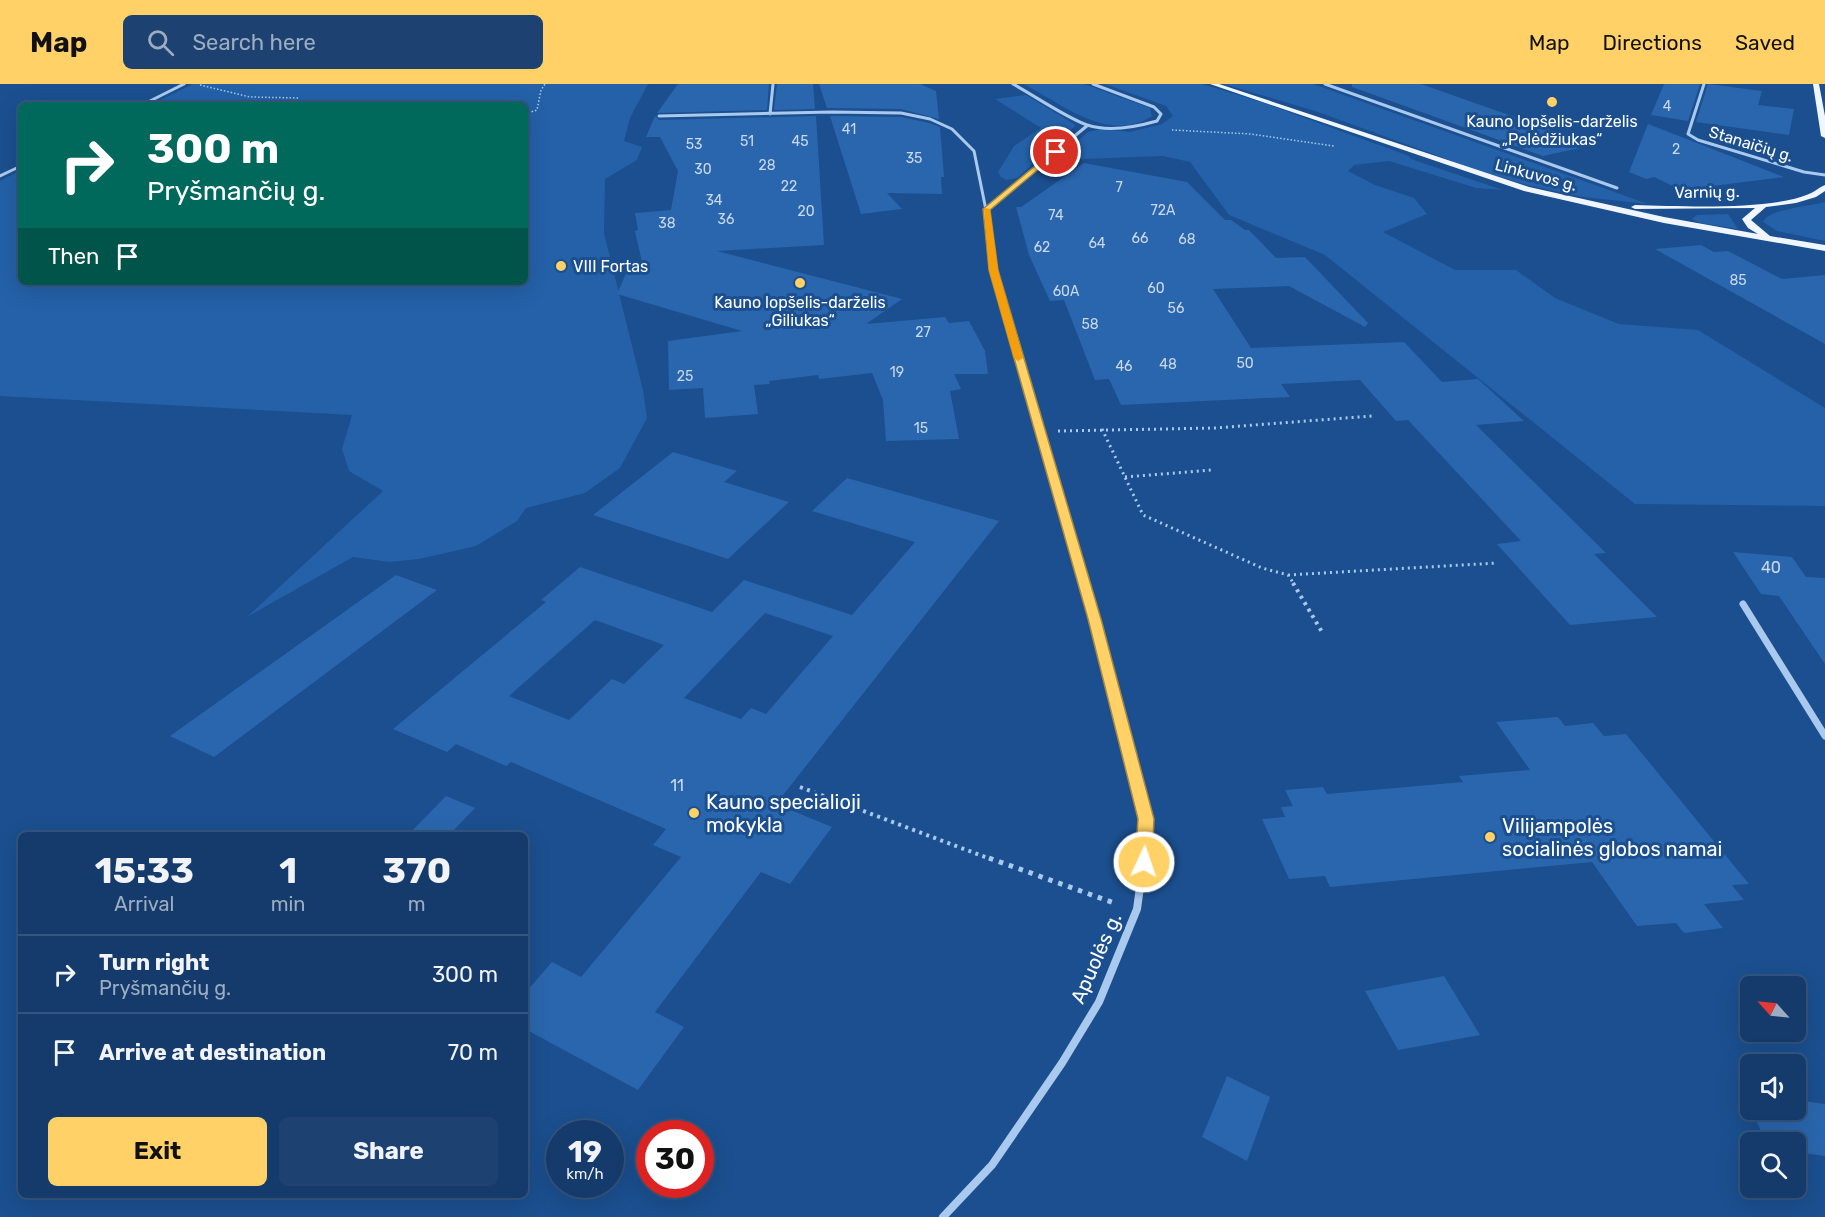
<!DOCTYPE html>
<meta charset="utf-8">
<style>
body{margin:0;font-family:Rubik,sans-serif;background:#1d4271;color:#f1f3f6;height:100vh;display:flex;flex-direction:column;font-size:22px;white-space:nowrap}
*{box-sizing:border-box;margin:0}
p{font-size:20px;color:#9dadc1}
.icon{flex:none;width:33px;height:33px;fill:none;stroke:currentColor;stroke-width:2;stroke-linecap:round;stroke-linejoin:round}
.map{position:relative;flex:1;overflow:hidden}
.panel{position:absolute;left:18px;top:748px;width:510px;height:366px;display:flex;flex-direction:column;background:#143b6b;border-radius:9px;box-shadow:0 6px 24px #0002,0 0 0 2px #33557e}
.panel>*{flex:none}
.guide{position:absolute;left:18px;top:18px;width:510px;height:183px;border-radius:9px;box-shadow:0 6px 24px #0002,0 0 0 2px #33557e;background:#00695c;color:#fff;overflow:hidden}
.needle{width:39px;rotate:297deg}
.fabs{position:absolute;left:1740px;top:892px;display:grid;gap:12px}
.fabs a{display:grid;place-items:center;width:66px;height:66px;border-radius:9px;background:#143b6b;box-shadow:0 6px 24px #0002,0 0 0 2px #33557e;font-size:30px}
.speed{position:absolute;left:546px;top:1036px;display:flex;gap:12px;font-size:30px;font-weight:700;text-align:center}
.speed>*{display:grid;place-content:center;width:78px;height:78px;border-radius:50%;background:#143b6b;box-shadow:0 6px 24px #0002,0 0 0 2px #33557e;line-height:1}
.speed small{font-size:15px;font-weight:400}
.speed .limit{border:9px solid #d22;background:#fff;color:#111}
.pin{position:absolute;display:grid;place-items:center;width:51px;height:51px;color:#fff;margin:-26px;border:3px solid #fff;border-radius:50%;box-shadow:0 2px 6px #0007}
.me{position:absolute;width:66px;margin:-33px;rotate:3deg;stroke-linejoin:round;filter:drop-shadow(0 0 4px #0008)}
.turn{display:flex;align-items:center;gap:21px;height:126px;padding:0 30px;font-size:27px}
.turn .icon{width:78px;height:78px;stroke-width:2.5}
.turn b{display:block;font-size:42px;line-height:51px}
.then{display:flex;align-items:center;height:57px;padding:0 30px;background:#0003;gap:12px;font-size:22px}
.eta{display:flex;justify-content:space-evenly;align-items:center;height:102px;text-align:center}
.eta b{font-size:36px;font-weight:700;line-height:42px}
.action{display:flex;gap:12px;margin-top:auto;padding:12px 30px}
.action a{flex:1;height:69px;border-radius:9px;background:#ffd166;color:#111;font-size:24px;font-weight:700;line-height:69px;text-align:center}
.action a+a{background:#1d4271;color:#f1f3f6}
ul{padding:0;list-style:none}
li{display:flex;align-items:center;gap:18px;height:78px;padding:0 30px;border-top:2px solid #33557e}
li div{flex:1}
li b{display:block;font-size:22px}
li em{font-style:normal}
header{display:flex;align-items:center;gap:36px;box-sizing:border-box;height:84px;padding:0 30px;background:#ffd166;color:#111}
header strong{font-size:28px}
nav{display:flex;gap:33px;margin-inline-start:auto;font-size:21px}
.search{width:420px;height:54px;background:#1d4271;display:flex;align-items:center;gap:15px;box-sizing:border-box;padding:0 21px;border-radius:9px;color:#9dadc1;font-size:22px}
.map>svg:first-child{display:block}
.green{fill:#2461a8}
.building{fill:#2a66ad;fill-rule:evenodd}
.lines{fill:none;stroke-linecap:round;stroke-linejoin:round}
.path-far3{stroke:#a9c9ee;stroke-width:1.5;stroke-dasharray:1.5 2;stroke-linecap:butt}
.path-far2{stroke:#a9c9ee;stroke-width:3;stroke-dasharray:2 4;stroke-linecap:butt}
.path-far1{stroke:#a9c9ee;stroke-width:4;stroke-dasharray:3 4.5;stroke-linecap:butt}
.path{stroke:#a9c9ee;stroke-width:5;stroke-dasharray:4.5 6;stroke-linecap:butt}
.street-far4{stroke:#a9c9ee;stroke-width:3}
.street-far3{stroke:#a9c9ee;stroke-width:4}
.street-far2{stroke:#a9c9ee;stroke-width:5}
.street-far1{stroke:#a9c9ee;stroke-width:7}
.street{stroke:#a9c9ee;stroke-width:8}
.primary{fill:#f0f6ff;fill-rule:evenodd}
.route{fill:#ffd166;stroke:#a68842;stroke-width:1.5}
.slow{fill:#f59e0b}
.poi-dot{fill:#ffd166;stroke:#1b4f8f;stroke-width:2}
.labels{text-anchor:middle;dominant-baseline:central;stroke-width:6;stroke-linejoin:round;paint-order:stroke}
.far-number-label{font-size:14px;fill:#cad9ea}
.far-poi-label{font-size:16px;fill:#fff;stroke:#1b4f8f}
.far-street-label{font-size:16px;fill:#fff;stroke:#1b4f8f}
.number-label{font-size:16px;fill:#cad9ea}
.poi-label{font-size:20px;fill:#fff;stroke:#1b4f8f;text-anchor:start}
.street-label{font-size:20px;fill:#fff;stroke:#1b4f8f}
</style>
<header>
<strong>Map</strong>
<div class="search"><svg class="icon" aria-label="search" viewBox="0 0 24 24"><circle cx="10" cy="10" r="6"/><path d="M15 15l6 6"/></svg>Search here</div>
<nav><a>Map</a><a>Directions</a><a>Saved</a></nav>
</header>
<div class="map">
<svg width="1825" height="1133" viewBox="0 0 1825 1133">
<rect width="100%" height="100%" fill="#1b4f8f"/>
<path class="green" d="M 193,0 L 648,0 L 630,34 L 624,57 L 642,63 L 637,76 L 605,95 L 604,149 L 643,306 L 647,334 L 620,384 L 585,409 L 526,424 L 517,437 L 476,462 L 419,475 L 389,478 L 353,473 L 247,533 L 383,407 L 349,387 L 342,365 L 352,331 L 0,312 L 0,97 L 21,86 L 21,198 L 525,198 L 525,21 L 150,21 Z
M 1024,0 L 1084,0 L 1150,24 L 1152,32 C 1108,60 1062,20 1024,0 Z
M 1105,0 L 1202,0 L 1261,18 L 1409,72 L 1411,75 L 1503,106 L 1476,104 L 1389,77 L 1354,81 L 1348,87 L 1375,101 L 1414,114 L 1427,130 L 1383,148 L 1455,186 L 1516,186 L 1555,214 L 1619,240 L 1698,246 L 1825,324 L 1825,422 L 1635,420 L 1325,171 L 1229,131 L 1190,78 L 1163,72 L 1056,76 L 1088,48 L 1101,45 L 1130,48 L 1162,40 L 1173,32 L 1166,22 Z
M 1224,0 L 1313,0 L 1648,120 L 1583,113 L 1527,101 L 1477,86 L 1315,27 Z
M 1026,11 L 1074,40 L 1075,42 L 1017,94 L 1006,96 L 1001,93 L 998,88 L 1014,62 L 1041,44 L 995,15 Z
M 1825,118 L 1825,157 L 1777,147 L 1763,138 C 1768,125 1811,122 1825,118 Z
M 1728,130 L 1738,145 L 1700,139 L 1692,135 L 1697,131 Z"/>
<path class="building" d="M 678,0 L 769,0 L 767,26 L 657,29 Z
M 777,0 L 813,0 L 815,25 L 774,26 Z
M 819,0 L 920,0 L 936,7 L 939,35 L 901,25 L 827,24 Z
M 1352,0 L 1421,0 L 1594,61 L 1543,72 L 1352,3 Z
M 1664,0 L 1700,0 L 1688,37 L 1651,31 Z
M 1708,0 L 1762,7 L 1758,21 L 1794,25 L 1789,51 L 1696,38 Z
M 655,32 L 659,36 L 816,32 L 824,161 L 717,167 L 902,215 L 866,240 L 945,233 L 949,239 L 969,237 L 985,267 L 988,290 L 954,290 L 961,305 L 950,307 L 959,355 L 886,357 L 883,316 L 872,289 L 819,295 L 818,291 L 769,297 L 770,300 L 754,301 L 758,330 L 705,334 L 703,304 L 669,306 L 668,257 L 742,247 L 617,210 L 627,187 L 644,187 L 635,147 L 638,146 L 635,129 L 671,126 L 678,87 L 660,53 L 646,53 Z
M 830,32 L 901,33 L 929,39 L 940,43 L 944,93 L 941,93 L 942,110 L 887,109 L 902,125 L 861,130 Z
M 1648,40 L 1697,59 L 1784,93 L 1681,106 L 1654,93 L 1646,95 L 1629,88 Z
M 1084,79 L 1187,98 L 1225,136 L 1231,136 L 1245,146 L 1249,146 L 1276,174 L 1305,173 L 1368,239 L 1365,243 L 1289,202 L 1213,205 L 1251,264 L 1404,258 L 1442,298 L 1478,295 L 1524,337 L 1476,341 L 1606,469 L 1594,470 L 1657,533 L 1570,541 L 1497,460 L 1521,457 L 1408,336 L 1396,337 L 1360,296 L 1281,300 L 1290,313 L 1121,321 L 1109,295 L 1095,296 L 1064,216 L 1050,217 L 1029,171 L 1016,123 L 1021,123 Z
M 1701,161 L 1714,168 L 1728,167 L 1782,195 L 1825,191 L 1825,260 L 1655,165 Z
M 673,368 L 737,387 L 724,398 L 789,418 L 728,475 L 593,431 Z
M 847,394 L 999,437 L 776,720 L 832,743 L 790,800 L 761,788 L 655,928 L 684,943 L 638,1006 L 525,945 L 525,909 L 552,878 L 581,893 L 681,773 L 653,761 L 666,745 L 511,678 L 506,682 L 456,660 L 447,668 L 393,645 L 546,518 L 541,516 L 580,483 L 712,528 L 744,496 L 852,531 L 915,458 L 812,427 ZM 765,529 L 833,552 L 766,630 L 751,624 L 741,635 L 684,614 ZM 595,536 L 664,561 L 624,600 L 612,595 L 569,636 L 509,612 Z
M 1733,468 L 1792,473 L 1806,493 L 1825,494 L 1825,580 L 1779,512 L 1761,510 Z
M 396,491 L 437,506 L 214,673 L 170,652 Z
M 1558,633 L 1565,642 L 1593,639 L 1604,652 L 1626,650 L 1749,800 L 1732,801 L 1744,816 L 1704,820 L 1723,844 L 1684,849 L 1676,839 L 1637,842 L 1592,778 L 1330,803 L 1325,792 L 1289,795 L 1262,735 L 1285,733 L 1281,723 L 1293,722 L 1285,706 L 1323,703 L 1327,710 L 1463,698 L 1459,692 L 1530,686 L 1496,638 Z
M 446,712 L 475,724 L 448,752 L 407,752 Z
M 1444,892 L 1480,951 L 1398,966 L 1365,907 Z
M 1227,992 L 1270,1013 L 1247,1077 L 1202,1053 Z
M 1796,1016 L 1825,1020 L 1825,1072 L 1796,1068 L 1796,1059 L 1766,1059 L 1752,1026 L 1796,1026 Z"/>
<g class="lines">
<path class="path-far3" d="M 200,1 L 250,13 L 300,14
M 525,30 L 537,26 L 541,6 L 545,0
M 1172,46 L 1251,50 L 1334,62"/>
<path class="path-far2" d="M 1102,345 L 1143,431 L 1262,484 L 1288,491 L 1294,500
M 1058,347 L 1215,344 L 1372,332
M 1125,393 L 1212,386
M 1288,491 L 1497,479"/>
<path class="path-far1" d="M 1293,499 L 1322,548
M 800,703 L 993,776"/>
<path class="path" d="M 989,774 L 1117,820"/>
<path class="street-far4" d="M 1013,0 C 1035,12 1065,33 1087,41 C 1109,48 1136,43 1157,37 L 1161,30 L 1154,23 L 1093,0
M 1325,0 L 1617,104
M 1704,0 L 1688,50 L 1698,56 L 1804,88 L 1825,91
M 142,21 L 184,0
M 770,30 L 773,0
M 659,32 L 832,28 L 901,29 L 930,35 L 952,45 L 974,67 L 986,126
M 0,92 L 21,82
M 986,125 L 1088,41"/>
<path class="street-far3" d="M 986,124 L 993,186 L 1023,289"/>
<path class="street-far2" d="M 1023,287 L 1085,500"/>
<path class="street-far1" d="M 1084,499 L 1146,735 L 1144,776
M 1743,520 L 1825,652"/>
<path class="street" d="M 943,1133 L 992,1081 L 1062,979 L 1099,918 L 1137,825 L 1144,774"/>
<path class="primary" d="M 1210,0 L 1219,0 L 1529,103 L 1664,133 L 1758,150 L 1748,144 L 1742,135 L 1755,124 L 1635,125 L 1631,123 L 1635,121 C 1680,122 1769,127 1809,110 C 1815,108 1819,103 1825,101 L 1825,107 L 1816,113 L 1796,119 L 1766,123 L 1751,136 L 1770,152 L 1825,161 L 1825,167 L 1664,139 L 1524,107 Z
M 1813,0 L 1819,0 L 1825,32 L 1825,54 L 1821,52 Z"/>
</g>
<path class="route" d="M 1053,67 L 1059,68 L 990,126 L 998,186 L 1101,535 L 1154,735 L 1152,778 L 1149,783 L 1144,785 L 1138,783 L 1135,778 L 1138,735 L 1088,535 L 989,186 L 983,125 Z"/>
<path class="slow" d="M 984,124 L 990,125 L 998,186 L 1023,274 L 1018,277 L 1014,274 L 989,186 Z"/>
<g class="poi-dot">
<circle cx="1552" cy="18" r="6"/>
<circle cx="561" cy="182" r="6"/>
<circle cx="800" cy="199" r="6"/>
<circle cx="694" cy="729" r="6"/>
<circle cx="1490" cy="753" r="6"/>
</g>
<g class="labels">
<g class="far-number-label">
<text x="1667" y="22">4</text>
<text x="849" y="45">41</text>
<text x="747" y="57">51</text>
<text x="800" y="57">45</text>
<text x="694" y="60">53</text>
<text x="1676" y="65">2</text>
<text x="914" y="74">35</text>
<text x="767" y="81">28</text>
<text x="703" y="85">30</text>
<text x="789" y="102">22</text>
<text x="1119" y="103">7</text>
<text x="714" y="116">34</text>
<text x="1163" y="126">72A</text>
<text x="806" y="127">20</text>
<text x="1056" y="131">74</text>
<text x="726" y="135">36</text>
<text x="667" y="139">38</text>
<text x="1140" y="154">66</text>
<text x="1187" y="155">68</text>
<text x="1097" y="159">64</text>
<text x="1042" y="163">62</text>
<text x="1738" y="196">85</text>
<text x="1156" y="204">60</text>
<text x="1066" y="207">60A</text>
<text x="1176" y="224">56</text>
<text x="1090" y="240">58</text>
<text x="923" y="248">27</text>
<text x="1245" y="279">50</text>
<text x="1168" y="280">48</text>
<text x="1124" y="282">46</text>
<text x="897" y="288">19</text>
<text x="685" y="292">25</text>
<text x="921" y="344">15</text>
</g>
<g class="far-poi-label">
<text x="1552" y="37">Kauno lopšelis-darželis<tspan x="1552" dy="18">„Pelėdžiukas“</tspan></text>
<text x="573" y="182" text-anchor="start">VIII Fortas</text>
<text x="800" y="218">Kauno lopšelis-darželis<tspan x="800" dy="18">„Giliukas“</tspan></text>
</g>
<g class="far-street-label">
<text transform="translate(1751 60) rotate(17)">Stanaičių g.</text>
<text transform="translate(1536 91) rotate(15)">Linkuvos g.</text>
<text transform="translate(1707 108) rotate(-1)">Varnių g.</text>
</g>
<g class="number-label">
<text x="1771" y="483">40</text>
<text x="677" y="701">11</text>
</g>
<g class="poi-label">
<text x="706" y="718">Kauno specialioji<tspan x="706" dy="23">mokykla</tspan></text>
<text x="1502" y="742">Vilijampolės<tspan x="1502" dy="23">socialinės globos namai</tspan></text>
</g>
<g class="street-label">
<text transform="translate(1096 874) rotate(-66)">Apuolės g.</text>
</g>
</g>
</svg>
<div class="fabs">
<a><svg class="needle" viewBox="-14 -14 28 28"><path d="M0-13l5 13h-10z" fill="#e53935"/><path d="M0 13l5-13h-10z" fill="#9dadc1"/></svg></a>
<a><svg class="icon" aria-label="sound" viewBox="0 0 24 24"><path d="M4 9h4l5-4v14l-5-4H4zM17 9q2 3 0 6"/></svg></a>
<a><svg class="icon" aria-label="search" viewBox="0 0 24 24"><circle cx="10" cy="10" r="6"/><path d="M15 15l6 6"/></svg></a>
</div>
<div class="speed"><div>19<small>km/h</small></div><div class="limit">30</div></div>
<div class="pin" style="left:1056px;top:68px;background:#d93025"><svg class="icon" aria-label="arrive" viewBox="0 0 24 24"><path d="M6 21V4h12l-3 4 3 4H6"/></svg></div>
<svg class="me" style="left:1144px;top:778px" viewBox="-20 -20 40 40"><circle r="17" fill="#ffd166" stroke="#fff" stroke-width="3"/><path d="M0-11L8 9 0 5-8 9z" fill="#fff"/></svg>
<div class="guide">
<div class="turn"><svg class="icon" aria-label="right" viewBox="0 0 24 24"><path d="M7 20v-9h11M14 6l5 5-5 5"/></svg><div><b>300 m</b>Pryšmančių g.</div></div>
<div class="then">Then<svg class="icon" aria-label="arrive" viewBox="0 0 24 24"><path d="M6 21V4h12l-3 4 3 4H6"/></svg></div>
</div>
<section class="panel">
<div class="eta">
<div><b>15:33</b><p>Arrival</p></div>
<div><b>1</b><p>min</p></div>
<div><b>370</b><p>m</p></div>
</div>
<ul>
<li><svg class="icon" aria-label="right" viewBox="0 0 24 24"><path d="M7 20v-9h11M14 6l5 5-5 5"/></svg><div><b>Turn right</b><p>Pryšmančių g.</p></div><em>300 m</em></li>
<li><svg class="icon" aria-label="arrive" viewBox="0 0 24 24"><path d="M6 21V4h12l-3 4 3 4H6"/></svg><div><b>Arrive at destination</b></div><em>70 m</em></li>
</ul>
<div class="action"><a>Exit</a><a>Share</a></div>
</section>
</div>
